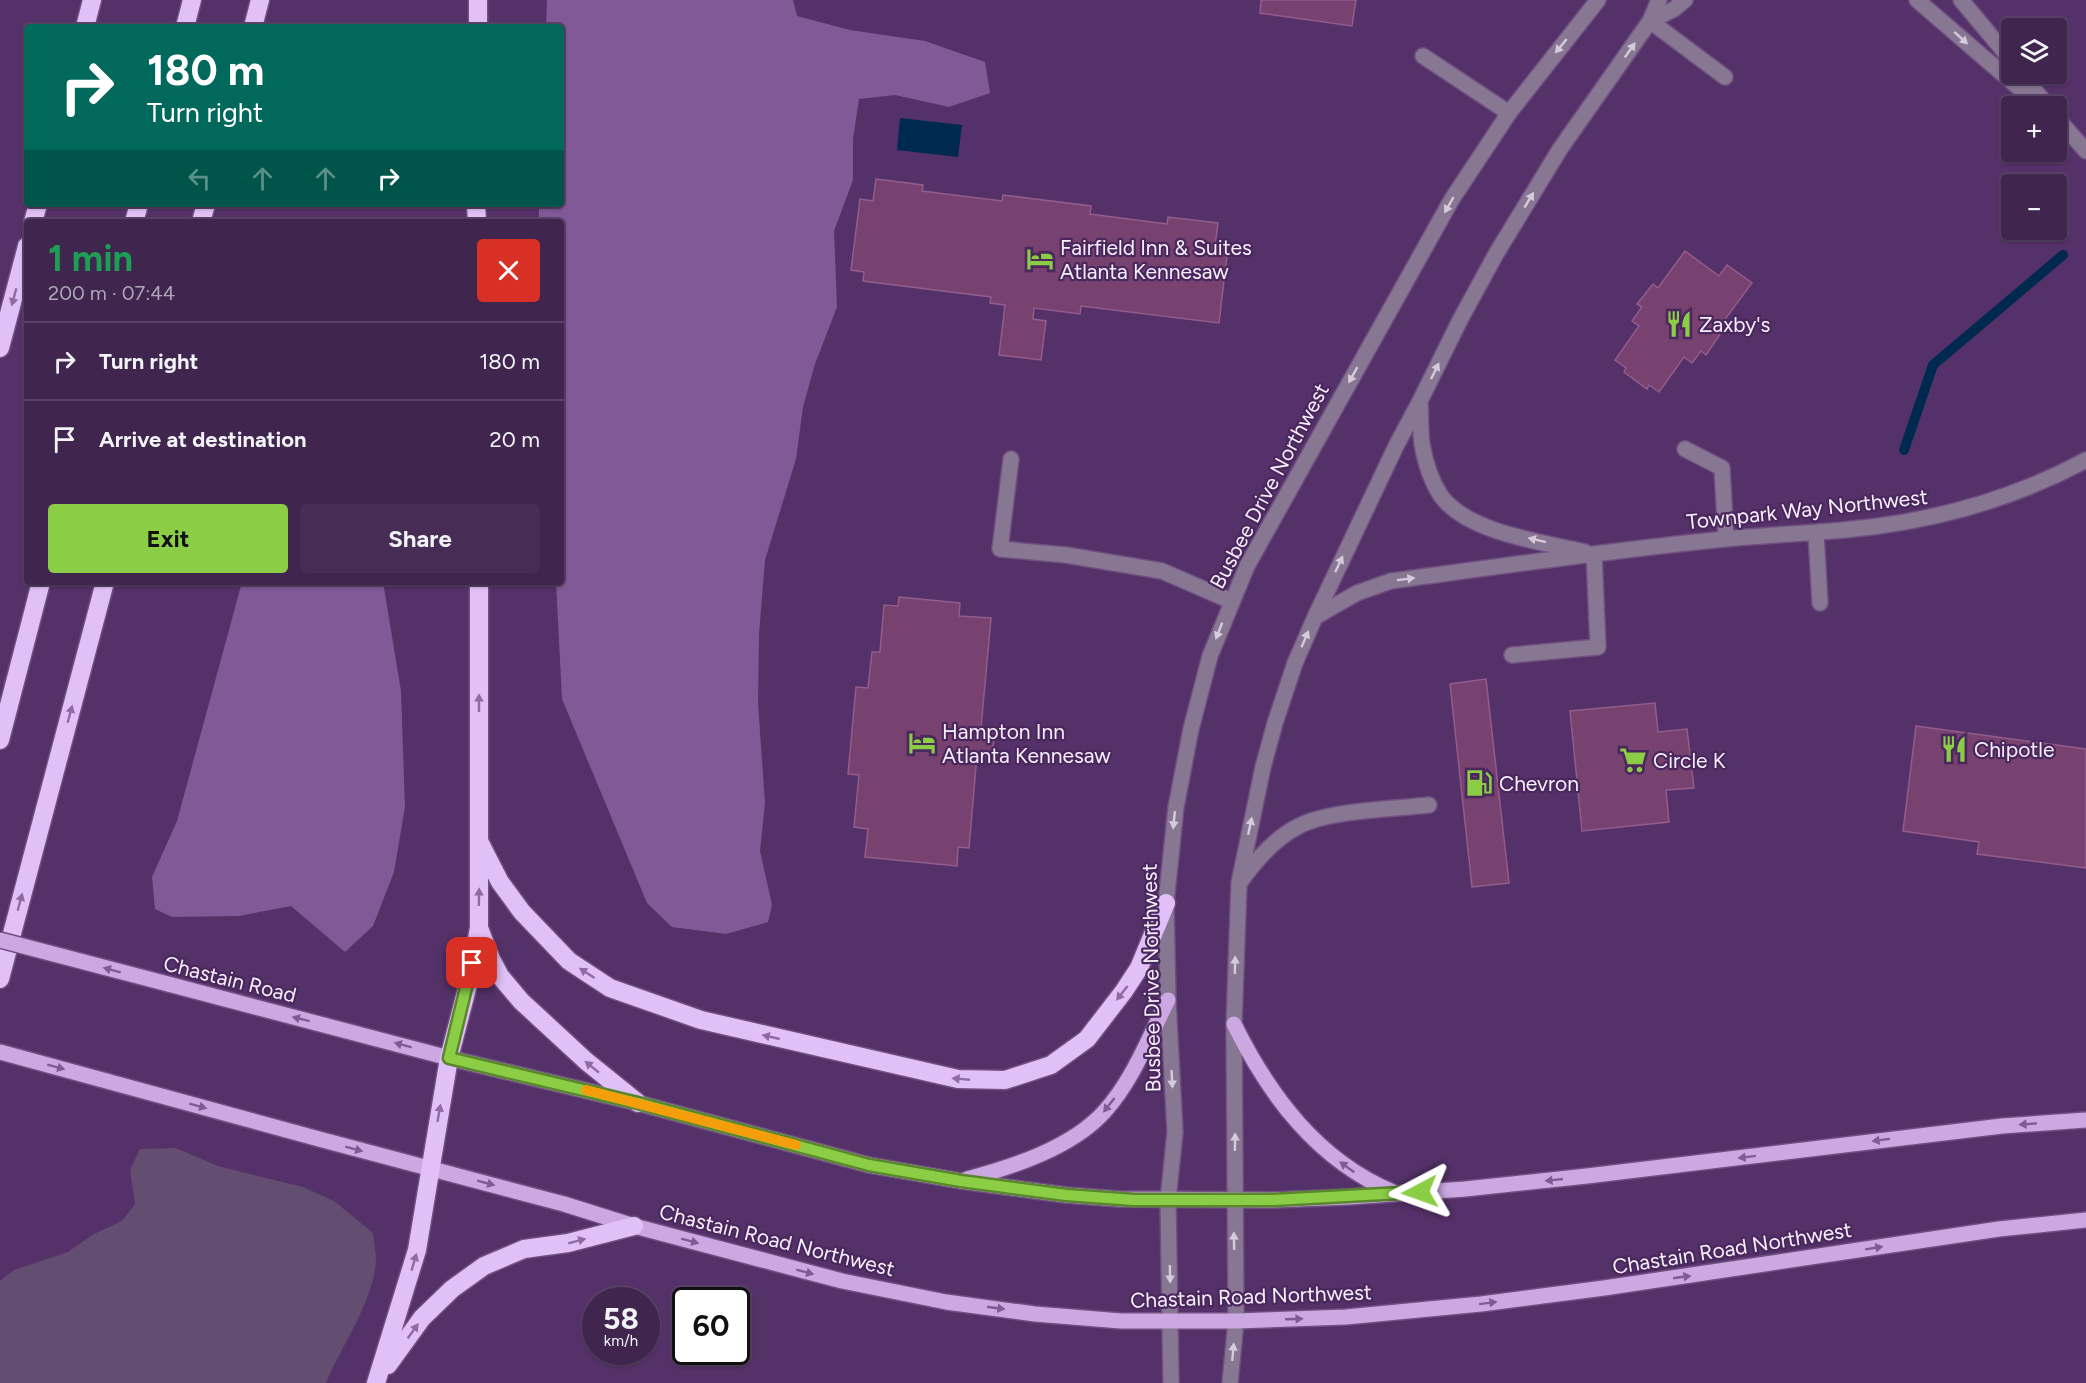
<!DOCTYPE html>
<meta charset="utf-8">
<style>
body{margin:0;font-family:Figtree,sans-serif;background:#472d56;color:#f1f3f6;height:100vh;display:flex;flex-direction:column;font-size:22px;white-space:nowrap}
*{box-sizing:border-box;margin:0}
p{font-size:20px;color:#aea5b7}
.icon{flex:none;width:33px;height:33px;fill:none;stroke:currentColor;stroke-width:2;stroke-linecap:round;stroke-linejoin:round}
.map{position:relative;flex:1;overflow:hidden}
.sheet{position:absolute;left:24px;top:219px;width:540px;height:366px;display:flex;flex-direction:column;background:#40254f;border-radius:6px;box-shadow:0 2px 4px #0004,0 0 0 2px #594266}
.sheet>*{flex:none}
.guide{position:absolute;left:24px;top:24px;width:540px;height:183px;border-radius:6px;box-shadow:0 2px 4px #0004,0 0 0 2px #594266;background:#00695c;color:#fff;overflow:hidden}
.tools{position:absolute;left:2001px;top:18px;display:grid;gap:12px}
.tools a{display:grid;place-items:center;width:66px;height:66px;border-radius:6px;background:#40254f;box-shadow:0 2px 4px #0004,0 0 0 2px #594266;font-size:30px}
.speed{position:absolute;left:582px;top:1287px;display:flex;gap:12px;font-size:30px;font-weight:700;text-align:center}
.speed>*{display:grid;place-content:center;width:78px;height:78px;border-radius:50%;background:#40254f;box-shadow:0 2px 4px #0004,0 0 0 2px #594266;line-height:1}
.speed small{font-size:15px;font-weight:400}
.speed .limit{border:3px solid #111;border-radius:9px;background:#fff;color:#111}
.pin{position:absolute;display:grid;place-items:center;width:51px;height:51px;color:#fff;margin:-26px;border-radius:12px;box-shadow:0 3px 9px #0006}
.me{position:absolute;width:66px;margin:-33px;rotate:266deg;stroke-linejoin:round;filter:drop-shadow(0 0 4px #0008)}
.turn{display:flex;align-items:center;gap:21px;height:126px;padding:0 24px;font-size:27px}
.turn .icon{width:78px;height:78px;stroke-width:2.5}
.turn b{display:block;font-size:42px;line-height:51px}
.lanes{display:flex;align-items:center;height:57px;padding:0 24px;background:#0003;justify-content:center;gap:30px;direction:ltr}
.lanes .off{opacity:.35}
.round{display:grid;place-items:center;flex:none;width:63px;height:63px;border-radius:6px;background:#472d56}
.head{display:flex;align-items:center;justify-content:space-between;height:102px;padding:0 24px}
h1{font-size:36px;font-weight:700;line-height:45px;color:#1e9e55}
.primary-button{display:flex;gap:12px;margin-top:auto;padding:12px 24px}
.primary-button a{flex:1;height:69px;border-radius:6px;background:#8bce46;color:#111;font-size:24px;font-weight:700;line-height:69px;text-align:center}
.primary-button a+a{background:#472d56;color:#f1f3f6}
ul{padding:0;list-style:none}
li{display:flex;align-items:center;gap:18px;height:78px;padding:0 24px;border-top:2px solid #594266}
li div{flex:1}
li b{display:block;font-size:22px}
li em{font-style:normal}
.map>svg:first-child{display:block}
.green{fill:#634d71}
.forest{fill:#805997}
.water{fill:#002950}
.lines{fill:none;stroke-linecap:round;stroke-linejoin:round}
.stream{stroke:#002950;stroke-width:10}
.building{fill:#774170;stroke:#945c8c;stroke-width:1.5}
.minor-casing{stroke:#6f4f81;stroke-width:18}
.major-casing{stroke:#6f4f81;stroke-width:18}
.highway-casing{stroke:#6f4f81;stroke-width:21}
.minor{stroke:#887793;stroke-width:15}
.major{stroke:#cba8e2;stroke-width:15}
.highway{stroke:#e1bff7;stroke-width:18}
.major-bridge-casing{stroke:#6f4f81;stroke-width:18;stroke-linecap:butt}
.major-bridge{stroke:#cba8e2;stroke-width:15}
.oneway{fill:#d6cbdc}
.oneway2{fill:#8e6ba2}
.oneway3{fill:#7e5b92}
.route-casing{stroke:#5a862e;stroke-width:15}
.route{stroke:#8bce46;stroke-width:10}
.slow{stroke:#f59e0b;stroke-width:10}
.labels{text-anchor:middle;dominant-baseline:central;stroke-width:4.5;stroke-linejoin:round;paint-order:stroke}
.poi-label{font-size:21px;fill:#f7effc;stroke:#4a275d;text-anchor:start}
.street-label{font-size:21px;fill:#f7effc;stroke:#4a275d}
</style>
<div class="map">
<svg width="2086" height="1383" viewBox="0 0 2086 1383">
<rect width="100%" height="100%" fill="#553169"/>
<path class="green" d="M 176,1148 L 218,1166 L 303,1187 L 334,1201 L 373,1233 C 374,1242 376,1252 376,1261 C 373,1302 342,1345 326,1383 L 0,1383 L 0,1281 L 14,1270 L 68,1252 L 92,1235 L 122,1221 L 135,1204 L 130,1170 L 140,1149 Z"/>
<path class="forest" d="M 547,0 L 793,0 L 797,16 L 850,30 L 925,41 L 985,62 L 990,93 L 949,107 L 895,95 L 859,99 L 853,139 L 853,180 L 834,231 L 837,307 L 815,364 L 803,407 L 796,459 L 765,560 L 759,634 L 758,704 L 765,803 L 760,851 L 772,905 L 768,922 L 726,934 L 672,927 L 647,903 L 562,699 L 556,582 L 561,582 L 561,222 L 539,222 L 539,204 L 561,204 L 561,27 L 546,27 Z
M 242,582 L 383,582 L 401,691 L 405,807 L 394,872 L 373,926 L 345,952 L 291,906 L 239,916 L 172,917 L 155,909 L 152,877 L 177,821 Z"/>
<path class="water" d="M 900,118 L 962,125 L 958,157 L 897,150 Z"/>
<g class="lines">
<path class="stream" d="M 1904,450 L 1933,365 L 2063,255"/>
</g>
<path class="building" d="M 1261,0 L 1356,0 L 1352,26 L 1260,13 Z
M 876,179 L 923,185 L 922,191 L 1002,201 L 1003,195 L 1091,206 L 1090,214 L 1167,224 L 1168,217 L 1218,223 L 1215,245 L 1228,247 L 1219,323 L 1081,306 L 1080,314 L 1034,308 L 1033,319 L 1046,321 L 1041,360 L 999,355 L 1005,305 L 990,303 L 991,297 L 863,281 L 864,272 L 851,270 L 860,199 L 873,201 Z
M 1685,251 L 1719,276 L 1727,265 L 1752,283 L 1717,330 L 1721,333 L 1706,355 L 1701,351 L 1692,363 L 1684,357 L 1659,392 L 1649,385 L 1647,389 L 1624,372 L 1626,368 L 1615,360 L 1639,326 L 1632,321 L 1642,307 L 1637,304 L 1653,284 L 1658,288 Z
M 899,597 L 960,603 L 959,616 L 991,618 L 981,728 L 995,730 L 992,757 L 977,755 L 969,848 L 958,847 L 957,866 L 865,857 L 868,829 L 854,827 L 859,775 L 848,774 L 856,687 L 868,688 L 872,652 L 880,652 L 884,605 L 898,606 Z
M 1486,679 L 1509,883 L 1472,887 L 1450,684 Z
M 1655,703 L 1658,732 L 1687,729 L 1694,788 L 1666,790 L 1669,822 L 1582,831 L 1570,711 Z
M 1916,726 L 2086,749 L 2086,868 L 1977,854 L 1979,842 L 1903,831 Z"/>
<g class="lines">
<defs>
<path id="minor" d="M 1917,0 L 2040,106
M 1961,0 L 2012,61
M 1650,21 L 1725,77
M 1650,21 L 1674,9 L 1685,0
M 1423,56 L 1509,113
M 2021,74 L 2042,99
M 2056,117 L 2086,151
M 1420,402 C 1421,416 1420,430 1422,444 C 1425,461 1431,481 1441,496 C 1468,533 1543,542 1585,552
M 1685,449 L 1722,468 L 1726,539
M 1011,459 L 1000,549 L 1066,555 L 1162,571 L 1231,601
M 1816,533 L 1820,603
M 1315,617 L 1357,593 L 1391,581 C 1502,566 1613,550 1725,539 C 1776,534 1828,533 1879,526 C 1952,516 2021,495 2086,460
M 1512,655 L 1598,647 L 1594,554
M 1241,881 C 1256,860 1274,839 1297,827 C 1327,810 1393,809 1429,805
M 1171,1383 L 1168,1200 L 1175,1132 L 1168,1000 L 1166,903 L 1176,807 L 1191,729 L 1210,656 L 1247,566 L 1452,199 L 1509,113 L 1598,0
M 1230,1383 L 1236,1321 L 1234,1024 L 1239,883 L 1263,767 L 1275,723 L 1295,663 L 1315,617 L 1396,446 L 1420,401 L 1460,320 L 1496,254 L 1560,149 L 1650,21 L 1659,0"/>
<path id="major" d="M 168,984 L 449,1058 L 638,1103 L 869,1165 L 961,1181 L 1066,1195 L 1119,1199 L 1273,1200 L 1349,1197 L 1465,1189 L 1587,1176 L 2002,1126 L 2086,1120
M 1234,1024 C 1269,1095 1317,1160 1393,1192
M 0,1052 L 319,1139 L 564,1204 L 634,1226 L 842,1281 L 946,1302 L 1035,1314 L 1121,1321 L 1236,1321 L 1346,1317 L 1481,1304 L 1604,1288 L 1999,1229 L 2086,1220
M 967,1179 C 1012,1167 1072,1148 1105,1111 C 1133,1080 1149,1037 1168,1000"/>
<path id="highway" d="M 85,27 L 92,0
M 185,27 L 192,0
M 253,27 L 260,0
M 478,27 L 478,0
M 476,204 L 477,222
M 33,222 L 38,204
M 134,222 L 139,204
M 201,222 L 206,204
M 0,348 L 27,246
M 0,740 L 41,582
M 480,843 L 500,882 L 522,912 L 569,961 L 610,988 L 701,1020 L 958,1079 L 1005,1080 L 1051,1065 L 1087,1039 L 1124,991 L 1139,968 L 1166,903
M 479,928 L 491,959 L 500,976 L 521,1001 L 586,1061 L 638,1103
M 0,979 L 105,582
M 388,1365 L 422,1318 L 452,1289 L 484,1266 L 524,1249 L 568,1243 L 634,1226
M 376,1383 L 417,1250 L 449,1058 L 469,981 L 479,928 L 479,582"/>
</defs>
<use href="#minor" class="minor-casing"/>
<use href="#major" class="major-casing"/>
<use href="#highway" class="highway-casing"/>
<use href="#minor" class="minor"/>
<use href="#major" class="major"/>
<use href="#highway" class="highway"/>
<defs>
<path id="major-bridge" d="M 0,940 L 168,984"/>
</defs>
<use href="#major-bridge" class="major-bridge-casing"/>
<use href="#major-bridge" class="major-bridge"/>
</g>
<defs><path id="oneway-solid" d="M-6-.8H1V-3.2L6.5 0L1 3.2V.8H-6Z" transform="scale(1.5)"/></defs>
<g class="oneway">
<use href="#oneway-solid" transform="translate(1961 38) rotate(42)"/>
<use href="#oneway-solid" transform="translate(1561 46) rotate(129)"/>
<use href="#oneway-solid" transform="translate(1630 50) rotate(-55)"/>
<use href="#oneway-solid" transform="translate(1529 200) rotate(-59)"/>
<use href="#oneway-solid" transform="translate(1449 205) rotate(120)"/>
<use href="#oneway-solid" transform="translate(1435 371) rotate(-64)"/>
<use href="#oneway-solid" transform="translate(1353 375) rotate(119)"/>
<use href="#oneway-solid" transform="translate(1537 540) rotate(-166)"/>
<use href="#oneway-solid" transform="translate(1339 564) rotate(-65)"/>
<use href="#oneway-solid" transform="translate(1406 579) rotate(-7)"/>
<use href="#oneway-solid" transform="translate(1219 631) rotate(111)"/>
<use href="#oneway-solid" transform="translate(1305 639) rotate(-67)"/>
<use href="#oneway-solid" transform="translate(1174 820) rotate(96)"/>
<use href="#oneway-solid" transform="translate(1250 826) rotate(-78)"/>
<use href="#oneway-solid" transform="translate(1235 965) rotate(-89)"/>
<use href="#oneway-solid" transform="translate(1172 1079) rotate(87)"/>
<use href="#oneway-solid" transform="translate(1235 1142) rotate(-89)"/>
<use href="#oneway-solid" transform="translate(1234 1241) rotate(-91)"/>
<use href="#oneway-solid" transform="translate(1170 1274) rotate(89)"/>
<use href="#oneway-solid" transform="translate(1233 1352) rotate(-85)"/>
</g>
<g class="oneway2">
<use href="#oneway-solid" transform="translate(14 297) rotate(105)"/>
<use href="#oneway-solid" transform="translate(479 703) rotate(-90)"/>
<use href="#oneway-solid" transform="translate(70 714) rotate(-75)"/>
<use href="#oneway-solid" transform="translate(479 897) rotate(-89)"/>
<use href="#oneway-solid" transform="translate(20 902) rotate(-75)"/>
<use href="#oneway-solid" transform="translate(587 973) rotate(-147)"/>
<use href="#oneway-solid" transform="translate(1122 993) rotate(128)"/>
<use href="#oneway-solid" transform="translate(771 1037) rotate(-167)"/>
<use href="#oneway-solid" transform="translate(592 1067) rotate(-141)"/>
<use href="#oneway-solid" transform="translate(961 1079) rotate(-175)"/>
<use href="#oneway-solid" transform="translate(439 1113) rotate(-80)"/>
<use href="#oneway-solid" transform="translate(577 1241) rotate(-15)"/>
<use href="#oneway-solid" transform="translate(414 1262) rotate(-74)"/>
<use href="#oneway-solid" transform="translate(413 1331) rotate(-54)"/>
</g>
<g class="oneway3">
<use href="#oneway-solid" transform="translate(112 970) rotate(-165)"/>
<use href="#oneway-solid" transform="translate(301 1019) rotate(-166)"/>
<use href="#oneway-solid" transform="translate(403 1045) rotate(-165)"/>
<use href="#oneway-solid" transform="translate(56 1067) rotate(15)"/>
<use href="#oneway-solid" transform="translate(1109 1105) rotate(128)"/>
<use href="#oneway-solid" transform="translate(198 1106) rotate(15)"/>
<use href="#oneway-solid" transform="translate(2028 1124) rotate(176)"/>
<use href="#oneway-solid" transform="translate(1881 1140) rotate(173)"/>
<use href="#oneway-solid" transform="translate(354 1149) rotate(15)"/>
<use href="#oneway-solid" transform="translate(1747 1157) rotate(173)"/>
<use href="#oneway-solid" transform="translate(1347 1167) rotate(-144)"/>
<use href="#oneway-solid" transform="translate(1554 1180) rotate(174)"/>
<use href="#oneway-solid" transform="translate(486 1183) rotate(15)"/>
<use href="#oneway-solid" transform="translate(690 1241) rotate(15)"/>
<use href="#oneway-solid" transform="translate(1874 1248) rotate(-9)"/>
<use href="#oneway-solid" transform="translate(805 1272) rotate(15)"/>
<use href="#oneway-solid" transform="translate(1682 1277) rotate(-8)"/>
<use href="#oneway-solid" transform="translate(1488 1303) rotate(-7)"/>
<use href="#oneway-solid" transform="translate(996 1308) rotate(8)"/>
<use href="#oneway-solid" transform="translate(1294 1319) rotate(-2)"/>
</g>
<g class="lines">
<defs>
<path id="route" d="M 472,963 L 449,1058 L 638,1103 L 869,1165 L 961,1181 L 1066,1195 L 1134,1200 L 1273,1200 L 1420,1192"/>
</defs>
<use href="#route" class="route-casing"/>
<use href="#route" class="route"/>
<path class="slow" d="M 586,1090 L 796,1145"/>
</g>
<defs>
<symbol id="hotel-bare" viewBox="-9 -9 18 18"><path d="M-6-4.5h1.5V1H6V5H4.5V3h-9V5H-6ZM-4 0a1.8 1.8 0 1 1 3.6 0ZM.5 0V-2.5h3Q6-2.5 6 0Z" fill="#8bce46" stroke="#4a275d" stroke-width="2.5" paint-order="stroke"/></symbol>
<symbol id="restaurant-bare" viewBox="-9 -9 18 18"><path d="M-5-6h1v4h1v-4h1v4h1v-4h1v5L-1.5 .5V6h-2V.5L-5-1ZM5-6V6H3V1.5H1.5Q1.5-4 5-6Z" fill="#8bce46" stroke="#4a275d" stroke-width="2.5" paint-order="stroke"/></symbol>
<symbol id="supermarket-bare" viewBox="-9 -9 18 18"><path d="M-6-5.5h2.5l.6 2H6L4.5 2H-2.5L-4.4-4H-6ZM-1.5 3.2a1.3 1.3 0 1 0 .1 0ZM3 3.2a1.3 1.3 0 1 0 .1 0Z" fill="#8bce46" stroke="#4a275d" stroke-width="2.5" paint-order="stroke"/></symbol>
<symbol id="fuel-bare" viewBox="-9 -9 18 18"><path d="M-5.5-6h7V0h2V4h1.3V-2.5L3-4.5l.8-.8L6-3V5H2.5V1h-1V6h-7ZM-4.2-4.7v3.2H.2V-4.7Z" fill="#8bce46" stroke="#4a275d" stroke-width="2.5" paint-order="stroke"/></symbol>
</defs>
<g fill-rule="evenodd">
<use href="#hotel-bare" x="1021" y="240" width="38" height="38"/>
<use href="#restaurant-bare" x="1660" y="305" width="38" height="38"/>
<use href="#hotel-bare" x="903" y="724" width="38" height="38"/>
<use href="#restaurant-bare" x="1935" y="730" width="38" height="38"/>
<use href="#supermarket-bare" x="1614" y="741" width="38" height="38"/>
<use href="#fuel-bare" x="1460" y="764" width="38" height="38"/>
</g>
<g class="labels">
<g class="poi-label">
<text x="1060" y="247">Fairfield Inn &amp; Suites<tspan x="1060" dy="24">Atlanta Kennesaw</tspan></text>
<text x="1699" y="324">Zaxby's</text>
<text x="942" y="731">Hampton Inn<tspan x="942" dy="24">Atlanta Kennesaw</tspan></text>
<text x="1974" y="749">Chipotle</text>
<text x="1653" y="760">Circle K</text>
<text x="1499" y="783">Chevron</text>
</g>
<g class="street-label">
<text transform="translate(1269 486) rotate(-62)">Busbee Drive Northwest</text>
<text transform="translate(1807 509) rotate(-6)">Townpark Way Northwest</text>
<text transform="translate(1151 978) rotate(-91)">Busbee Drive Northwest</text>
<text transform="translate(230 979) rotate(14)">Chastain Road</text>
<text transform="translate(777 1240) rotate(14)">Chastain Road Northwest</text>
<text transform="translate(1732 1248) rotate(-9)">Chastain Road Northwest</text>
<text transform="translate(1251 1296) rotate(-2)">Chastain Road Northwest</text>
</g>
</g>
</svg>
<div class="tools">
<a><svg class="icon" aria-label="layers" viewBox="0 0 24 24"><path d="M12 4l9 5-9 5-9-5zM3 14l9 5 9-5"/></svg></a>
<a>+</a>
<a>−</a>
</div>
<div class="speed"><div>58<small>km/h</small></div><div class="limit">60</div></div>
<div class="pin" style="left:472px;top:963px;background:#d93025"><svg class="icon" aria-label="arrive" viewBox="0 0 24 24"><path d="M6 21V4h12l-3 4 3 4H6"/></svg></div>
<svg class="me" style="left:1420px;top:1192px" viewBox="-20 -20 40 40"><path d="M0-17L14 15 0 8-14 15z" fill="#8bce46" stroke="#fff" stroke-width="4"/></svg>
<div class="guide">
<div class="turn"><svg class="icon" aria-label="right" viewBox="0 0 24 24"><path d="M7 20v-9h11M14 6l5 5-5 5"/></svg><div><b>180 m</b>Turn right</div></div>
<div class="lanes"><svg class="icon off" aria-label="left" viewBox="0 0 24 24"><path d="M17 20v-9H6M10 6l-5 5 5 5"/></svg><svg class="icon off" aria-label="ahead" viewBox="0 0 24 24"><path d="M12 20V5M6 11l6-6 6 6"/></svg><svg class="icon off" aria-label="ahead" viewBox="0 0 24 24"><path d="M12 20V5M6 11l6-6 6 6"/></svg><svg class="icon" aria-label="right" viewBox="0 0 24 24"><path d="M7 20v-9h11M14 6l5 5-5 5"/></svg></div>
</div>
<section class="sheet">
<div class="head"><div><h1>1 min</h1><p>200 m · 07:44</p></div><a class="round" style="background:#d93025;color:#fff"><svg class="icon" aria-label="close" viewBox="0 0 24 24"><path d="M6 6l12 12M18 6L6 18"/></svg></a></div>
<ul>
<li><svg class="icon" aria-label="right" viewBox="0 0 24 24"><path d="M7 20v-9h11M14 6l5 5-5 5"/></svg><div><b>Turn right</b></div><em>180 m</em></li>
<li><svg class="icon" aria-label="arrive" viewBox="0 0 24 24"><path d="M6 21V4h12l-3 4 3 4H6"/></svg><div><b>Arrive at destination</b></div><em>20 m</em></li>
</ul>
<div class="primary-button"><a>Exit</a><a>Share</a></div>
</section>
</div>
